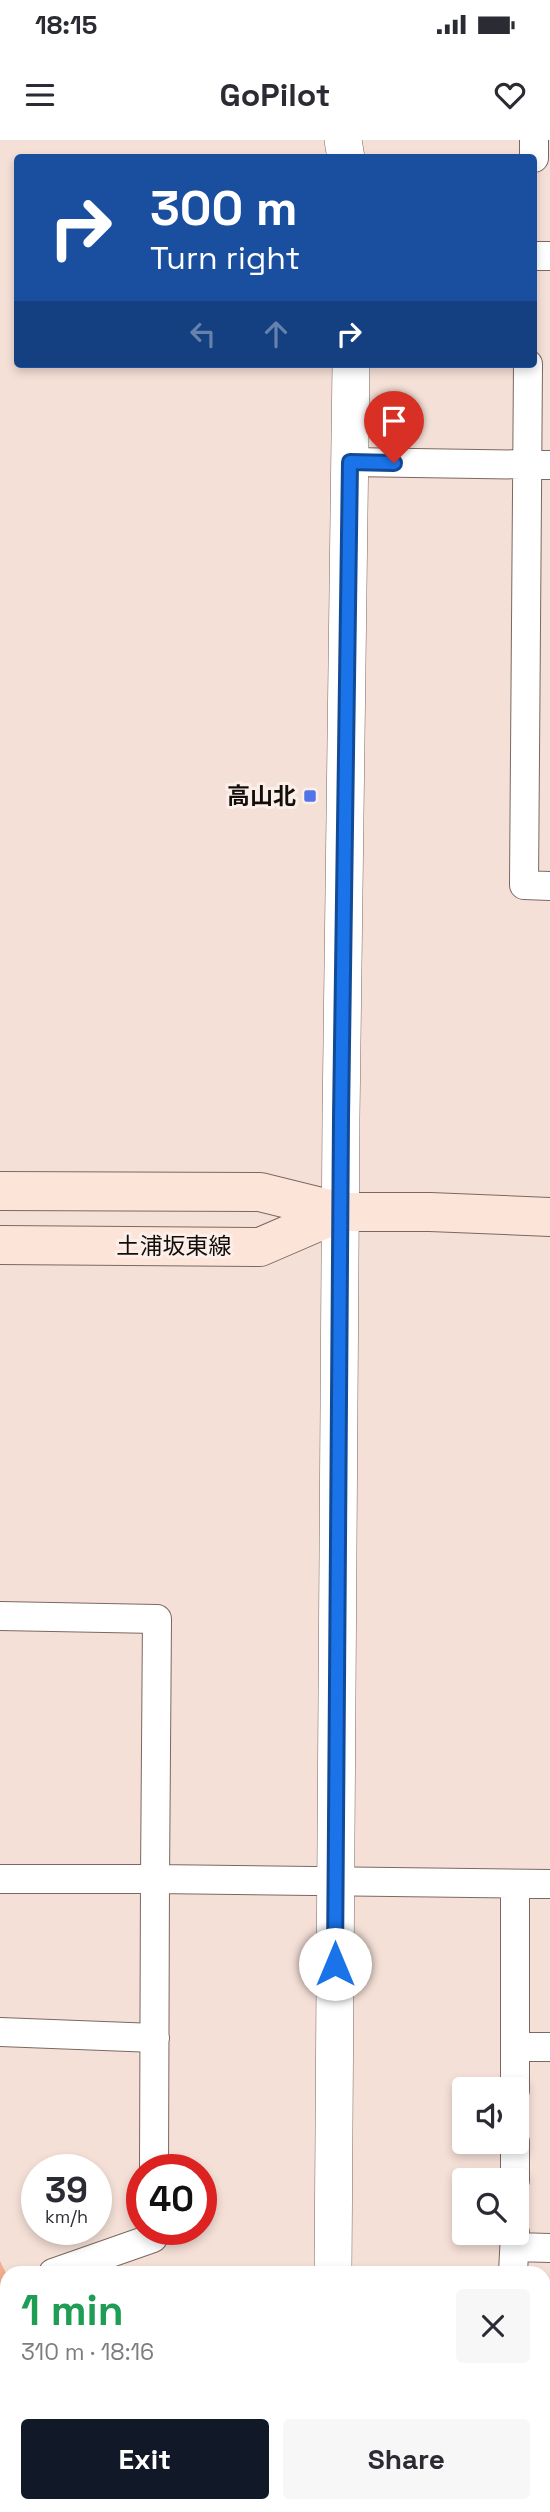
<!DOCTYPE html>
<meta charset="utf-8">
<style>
body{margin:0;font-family:"Space Grotesk","Noto Sans JP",sans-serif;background:#f7f7f7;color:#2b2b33;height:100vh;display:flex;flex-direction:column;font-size:26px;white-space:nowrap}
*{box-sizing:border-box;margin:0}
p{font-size:23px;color:#7c7c81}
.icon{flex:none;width:38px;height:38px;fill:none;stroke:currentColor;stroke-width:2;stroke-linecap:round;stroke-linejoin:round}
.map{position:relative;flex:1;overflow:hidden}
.details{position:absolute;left:0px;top:2126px;width:551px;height:247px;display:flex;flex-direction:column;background:#fff;border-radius:21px 21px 0 0;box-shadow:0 4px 10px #0003}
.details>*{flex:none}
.top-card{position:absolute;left:14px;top:14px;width:523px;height:214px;border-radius:7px;box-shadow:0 4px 10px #0003;background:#1a4fa0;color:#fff;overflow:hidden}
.buttons{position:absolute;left:452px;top:1937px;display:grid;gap:14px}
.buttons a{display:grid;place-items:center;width:77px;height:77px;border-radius:7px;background:#fff;box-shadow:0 4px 10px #0003;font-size:35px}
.speed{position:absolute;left:21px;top:2014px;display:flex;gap:14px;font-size:35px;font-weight:700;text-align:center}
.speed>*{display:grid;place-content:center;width:91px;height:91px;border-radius:50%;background:#fff;box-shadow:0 4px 10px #0003;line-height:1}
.speed small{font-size:18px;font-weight:400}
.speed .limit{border:10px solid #d22;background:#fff;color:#111}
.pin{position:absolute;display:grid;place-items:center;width:60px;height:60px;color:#fff;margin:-72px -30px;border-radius:50% 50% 50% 0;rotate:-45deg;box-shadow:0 0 7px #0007}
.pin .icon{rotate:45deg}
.me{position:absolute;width:77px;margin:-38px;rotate:0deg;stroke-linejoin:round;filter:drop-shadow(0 0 5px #0008)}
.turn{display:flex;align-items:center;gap:24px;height:147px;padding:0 21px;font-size:32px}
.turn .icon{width:91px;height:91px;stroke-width:2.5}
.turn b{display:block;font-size:49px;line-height:60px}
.lanes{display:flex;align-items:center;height:66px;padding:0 21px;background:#0003;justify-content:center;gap:35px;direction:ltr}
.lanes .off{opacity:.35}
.round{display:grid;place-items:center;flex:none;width:74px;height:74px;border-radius:7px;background:#f7f7f7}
.head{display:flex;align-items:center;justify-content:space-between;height:119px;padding:0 21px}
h1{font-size:42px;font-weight:700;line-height:52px;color:#1e9e55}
.cta{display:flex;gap:14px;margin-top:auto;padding:14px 21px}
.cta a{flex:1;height:80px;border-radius:7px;background:#111827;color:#fff;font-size:28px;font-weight:700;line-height:80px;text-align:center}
.cta a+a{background:#f7f7f7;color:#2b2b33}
.status{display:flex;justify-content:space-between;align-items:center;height:49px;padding:0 35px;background:#fff;direction:ltr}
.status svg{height:19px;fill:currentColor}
header{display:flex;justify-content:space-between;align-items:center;height:91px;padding:0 21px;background:#fff;font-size:32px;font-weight:700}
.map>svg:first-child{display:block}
.green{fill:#f4af90}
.building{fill:#d5c1b8;stroke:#9d8a82;stroke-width:2}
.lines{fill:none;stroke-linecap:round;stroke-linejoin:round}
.minor-casing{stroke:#7b6860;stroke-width:30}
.tertiary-casing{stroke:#7b6860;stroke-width:38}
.secondary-casing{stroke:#7b6860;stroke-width:40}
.minor{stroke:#fff;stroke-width:28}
.tertiary{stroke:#fff;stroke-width:37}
.secondary{stroke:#fde4d9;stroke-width:38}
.route-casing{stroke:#114b97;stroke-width:18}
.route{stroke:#1a73e8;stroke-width:12}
.poi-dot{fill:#5373e8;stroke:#fcefea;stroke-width:2.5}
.labels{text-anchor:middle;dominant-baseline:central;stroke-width:6;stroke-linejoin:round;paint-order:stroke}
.poi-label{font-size:23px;font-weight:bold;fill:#140e0b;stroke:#fcefea;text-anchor:end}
.street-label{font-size:23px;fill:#140e0b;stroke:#fcefea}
</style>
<div class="status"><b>18:15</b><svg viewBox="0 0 49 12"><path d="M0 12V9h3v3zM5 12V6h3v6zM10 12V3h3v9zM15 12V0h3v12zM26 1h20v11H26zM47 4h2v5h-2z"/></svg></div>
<header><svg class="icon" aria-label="menu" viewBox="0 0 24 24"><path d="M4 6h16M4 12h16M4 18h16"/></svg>GoPilot<svg class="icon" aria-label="heart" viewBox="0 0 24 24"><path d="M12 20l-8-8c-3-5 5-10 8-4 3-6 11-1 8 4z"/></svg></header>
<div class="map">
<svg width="550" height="2372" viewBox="0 0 550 2372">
<rect width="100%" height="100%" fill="#f5e0d7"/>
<path class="green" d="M 0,2121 L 7,2135 L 7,2249 L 0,2254 Z"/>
<path class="building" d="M 544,2176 L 550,2176 L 550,2206 L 544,2205 Z
M 544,2253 L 550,2253 L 550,2293 L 544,2292 Z"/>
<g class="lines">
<defs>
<path id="minor" d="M 534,18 L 534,0
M 534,116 L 550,116
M 528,224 L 524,745 L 550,746
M 350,322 L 550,325
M 0,1476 L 157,1479 L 155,1739 L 550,1744
M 0,1739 L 155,1739 L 154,2030
M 0,1892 L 155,1898
M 515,1907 L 550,1907
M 515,1950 L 515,1744
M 515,2040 L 515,2002
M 515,2107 L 550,2108
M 53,2133 L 153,2098 L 153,2090
M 513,2133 L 515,2093
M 544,2312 L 550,2312
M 116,2366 L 118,2372
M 3,2372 L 13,2366
M 502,2372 L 502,2366"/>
<path id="tertiary" d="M 343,0 L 346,18
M 333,2133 L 341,978 L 351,224
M 316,2372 L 316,2366"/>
<path id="secondary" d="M 0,1051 L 260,1052 L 341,1072 L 430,1072 L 550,1077
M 0,1105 L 260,1107 L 341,1072"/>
</defs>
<use href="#minor" class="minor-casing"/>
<use href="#tertiary" class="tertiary-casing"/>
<use href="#secondary" class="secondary-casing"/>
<use href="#minor" class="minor"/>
<use href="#tertiary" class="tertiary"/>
<use href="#secondary" class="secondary"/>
</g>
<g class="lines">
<defs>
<path id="route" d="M 335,1824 L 341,978 L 350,322 L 394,323"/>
</defs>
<use href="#route" class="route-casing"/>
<use href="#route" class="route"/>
</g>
<rect class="poi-dot" x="303" y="649" width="14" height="14" rx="3.5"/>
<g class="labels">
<g class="poi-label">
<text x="296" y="656">高山北</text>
</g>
<g class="street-label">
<text x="174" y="1106">土浦坂東線</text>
</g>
</g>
</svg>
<div class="buttons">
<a><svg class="icon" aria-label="sound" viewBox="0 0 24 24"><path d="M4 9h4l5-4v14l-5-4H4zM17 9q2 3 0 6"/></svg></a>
<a><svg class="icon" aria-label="search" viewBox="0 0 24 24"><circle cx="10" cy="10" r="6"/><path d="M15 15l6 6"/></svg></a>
</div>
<div class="speed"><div>39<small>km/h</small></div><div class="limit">40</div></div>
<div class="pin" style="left:394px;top:323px;background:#d93025"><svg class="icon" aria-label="arrive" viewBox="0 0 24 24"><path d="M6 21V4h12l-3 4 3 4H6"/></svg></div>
<svg class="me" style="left:335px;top:1824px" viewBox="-20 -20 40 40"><circle r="19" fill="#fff"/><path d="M0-13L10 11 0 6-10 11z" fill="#1a73e8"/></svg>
<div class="top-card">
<div class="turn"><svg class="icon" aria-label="right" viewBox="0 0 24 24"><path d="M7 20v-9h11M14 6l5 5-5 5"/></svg><div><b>300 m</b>Turn right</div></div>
<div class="lanes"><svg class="icon off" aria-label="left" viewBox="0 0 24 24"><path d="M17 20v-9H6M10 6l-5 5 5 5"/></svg><svg class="icon off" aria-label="ahead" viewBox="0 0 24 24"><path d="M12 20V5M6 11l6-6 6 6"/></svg><svg class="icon" aria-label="right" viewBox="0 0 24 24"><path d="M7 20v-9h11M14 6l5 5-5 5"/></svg></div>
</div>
<section class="details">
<div class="head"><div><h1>1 min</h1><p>310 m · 18:16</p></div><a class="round"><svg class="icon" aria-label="close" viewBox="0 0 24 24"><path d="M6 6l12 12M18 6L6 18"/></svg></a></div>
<div class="cta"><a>Exit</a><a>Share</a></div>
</section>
</div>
